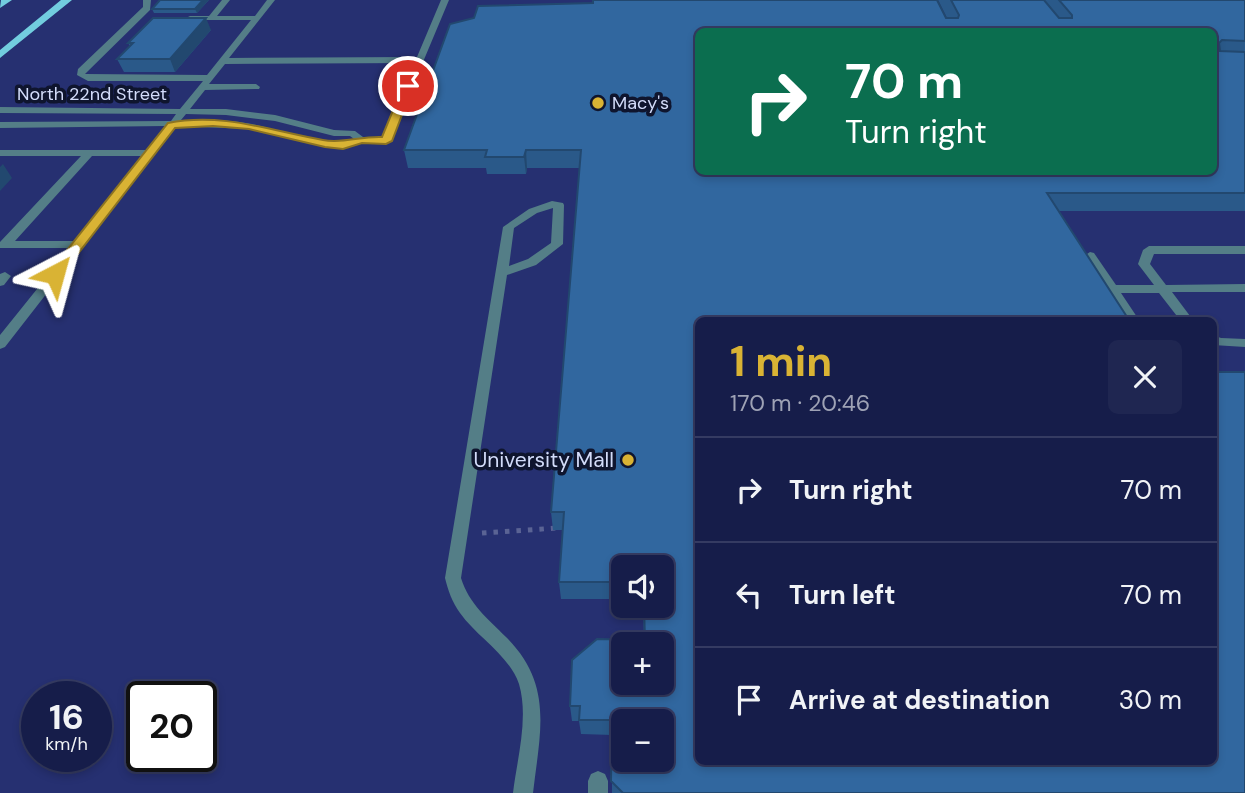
<!DOCTYPE html>
<meta charset="utf-8">
<style>
body{margin:0;font-family:"DM Sans",sans-serif;background:#1f2651;color:#f1f3f6;height:100vh;display:flex;flex-direction:column;font-size:26px;white-space:nowrap}
*{box-sizing:border-box;margin:0}
p{font-size:23px;color:#9ea2b5}
.icon{flex:none;width:38px;height:38px;fill:none;stroke:currentColor;stroke-width:2;stroke-linecap:round;stroke-linejoin:round}
.map{position:relative;flex:1;overflow:hidden}
.side{position:absolute;left:695px;top:317px;width:522px;height:448px;display:flex;flex-direction:column;background:#161d4a;border-radius:10px;box-shadow:0 4px 10px #0003,0 0 0 2px #353b62}
.side>*{flex:none}
.banner{position:absolute;left:695px;top:28px;width:522px;height:147px;border-radius:10px;box-shadow:0 4px 10px #0003,0 0 0 2px #353b62;background:#0b6e4f;color:#fff;overflow:hidden}
.tools{position:absolute;left:611px;top:555px;display:grid;gap:14px}
.tools a{display:grid;place-items:center;width:63px;height:63px;border-radius:10px;background:#161d4a;box-shadow:0 4px 10px #0003,0 0 0 2px #353b62;font-size:35px}
.speed{position:absolute;left:21px;top:681px;display:flex;gap:14px;font-size:35px;font-weight:700;text-align:center}
.speed>*{display:grid;place-content:center;width:91px;height:91px;border-radius:50%;background:#161d4a;box-shadow:0 4px 10px #0003,0 0 0 2px #353b62;line-height:1}
.speed small{font-size:18px;font-weight:400}
.speed .limit{border:4px solid #111;border-radius:10px;background:#fff;color:#111}
.pin{position:absolute;display:grid;place-items:center;width:60px;height:60px;color:#fff;margin:-30px;border:4px solid #fff;border-radius:50%;box-shadow:0 2px 7px #0007}
.me{position:absolute;width:77px;margin:-38px;rotate:39deg;stroke-linejoin:round;filter:drop-shadow(0 0 5px #0008)}
.turn{display:flex;align-items:center;gap:24px;height:147px;padding:0 35px;font-size:32px}
.turn .icon{width:91px;height:91px;stroke-width:2.5}
.turn b{display:block;font-size:49px;line-height:60px}
.round{display:grid;place-items:center;flex:none;width:74px;height:74px;border-radius:10px;background:#1f2651}
.summary{display:flex;align-items:center;justify-content:space-between;height:119px;padding:0 35px}
h1{font-size:42px;font-weight:700;line-height:52px;color:#d9b334}
ul{padding:0;list-style:none}
li{display:flex;align-items:center;gap:21px;height:105px;padding:0 35px;border-top:2px solid #353b62}
li div{flex:1}
li b{display:block;font-size:26px}
li em{font-style:normal}
.map>svg:first-child{display:block}
.built{fill:#263071;fill-rule:evenodd}
.lines{fill:none;stroke-linecap:round;stroke-linejoin:round}
.path{stroke:#5a6394;stroke-width:5;stroke-dasharray:4.5 7;stroke-linecap:butt}
.service{fill:#547e87;fill-rule:evenodd}
.primary{fill:#72cddf;fill-rule:evenodd}
.wall{fill:#2a5989}
.shaded-wall{fill:#22486f}
.building{fill:#31679f;stroke:#22486f;stroke-width:2;fill-rule:evenodd}
.route{fill:#d9b334;stroke:#8d7422;stroke-width:2}
.poi-dot{fill:#d9b334;stroke:#0f152e;stroke-width:2.5}
.labels{text-anchor:middle;dominant-baseline:central;stroke-width:7;stroke-linejoin:round;paint-order:stroke}
.far-street-label{font-size:18px;fill:#d3dcfa;stroke:#0f152e}
.far-poi-label{font-size:18px;fill:#d3dcfa;stroke:#0f152e;text-anchor:start}
.poi-label{font-size:21px;fill:#d3dcfa;stroke:#0f152e;text-anchor:end}
</style>
<div class="map">
<svg width="1245" height="793" viewBox="0 0 1245 793">
<rect width="100%" height="100%" fill="#1e2762"/>
<path class="built" d="M 0,0 L 1245,0 L 1245,793 L 0,793 ZM 698,32 L 1213,32 L 1213,172 L 698,172 ZM 698,320 L 1213,320 L 1213,761 L 698,761 ZM 623,567 L 662,567 L 662,606 L 623,606 ZM 623,644 L 662,644 L 662,682 L 623,682 ZM 37,696 L 96,696 L 96,756 L 37,756 ZM 142,696 L 201,696 L 201,756 L 142,756 ZM 623,721 L 662,721 L 662,760 L 623,760 Z"/>
<g class="lines">
<path class="path" d="M 482,533 L 557,528"/>
<path class="service" d="M 143,0 L 151,0 L 150,10 L 85,74 L 207,75 L 251,20 L 190,20 L 186,18 L 190,16 L 209,16 L 222,0 L 230,0 L 217,16 L 255,16 L 267,0 L 275,0 L 229,58 L 417,57 L 441,0 L 449,0 L 389,143 L 361,143 L 343,148 L 325,147 L 249,129 L 177,126 L 5,347 L 0,349 L 0,335 L 70,248 L 0,248 L 0,242 L 81,156 L 0,156 L 0,150 L 147,150 L 166,126 L 0,128 L 0,122 L 171,121 L 176,114 L 0,113 L 0,107 L 180,109 L 203,81 L 88,81 L 77,75 L 78,69 L 143,7 ZM 415,63 L 382,138 L 363,137 L 355,131 L 334,130 L 275,115 L 226,109 L 190,109 L 205,90 L 259,89 L 260,87 L 256,84 L 209,84 L 225,64 ZM 186,114 L 226,115 L 275,121 L 334,136 L 350,136 L 354,139 C 321,148 284,130 252,124 C 229,119 205,120 181,120 ZM 92,156 L 143,156 L 75,241 L 15,241 Z
M 552,201 L 563,203 L 564,205 L 563,244 L 536,265 L 507,275 L 461,578 C 469,604 488,619 506,637 C 554,685 540,732 533,793 L 513,793 C 517,759 529,718 519,684 C 509,655 477,637 460,613 C 452,602 448,590 445,578 L 503,227 L 529,209 ZM 553,208 L 551,243 L 528,259 L 509,266 L 514,228 L 537,213 Z
M 1149,246 L 1245,246 L 1245,254 L 1154,254 L 1150,264 L 1166,285 L 1245,284 L 1245,292 L 1172,292 L 1193,320 L 1180,320 L 1159,293 L 1121,293 L 1139,320 L 1127,320 L 1084,256 L 1090,252 L 1094,253 L 1116,285 L 1154,285 L 1138,264 L 1143,250 Z
M 5,272 L 11,276 L 4,285 L 0,286 L 0,274 Z
M 1213,335 L 1221,338 L 1245,339 L 1245,347 L 1213,345 Z
M 598,771 L 605,774 L 608,781 L 608,793 L 588,793 L 588,781 L 591,774 Z"/>
<path class="primary" d="M 12,0 L 0,8 L 1,0 Z
M 61,0 L 72,0 L 0,58 L 0,50 Z"/>
</g>
<path class="wall" d="M 209,0 L 197,13 L 154,13 L 152,9 Z
M 938,0 L 1245,0 L 1245,211 L 1059,211 L 1245,793 L 612,793 L 612,735 L 581,734 L 579,721 L 572,721 L 570,706 L 644,640 L 643,606 L 662,606 L 662,567 L 623,567 L 623,599 L 561,599 L 559,582 L 563,530 L 553,530 L 551,512 L 580,168 L 527,168 L 526,174 L 487,174 L 486,168 L 408,168 L 404,150 L 947,18 Z
M 211,30 L 175,72 L 124,72 L 117,59 L 130,46 L 128,43 Z"/>
<path class="shaded-wall" d="M 203,0 L 209,0 L 197,13 L 195,9 Z
M 206,18 L 211,30 L 175,72 L 170,59 Z
M 526,150 L 527,168 L 526,174 L 524,157 Z
M 3,164 L 12,178 L 0,191 L 0,167 Z"/>
<path class="building" d="M 160,0 L 203,0 L 195,9 L 152,9 Z
M 593,0 L 937,0 L 946,18 L 958,18 L 959,15 L 951,0 L 1044,0 L 1059,18 L 1072,18 L 1072,15 L 1059,0 L 1245,0 L 1245,41 L 1222,40 L 1219,43 L 1220,51 L 1245,52 L 1245,193 L 1047,193 L 1129,320 L 698,320 L 698,761 L 1213,761 L 1213,372 L 1245,372 L 1245,793 L 623,793 L 611,781 L 612,720 L 579,720 L 580,706 L 570,706 L 572,660 L 597,639 L 645,640 L 644,606 L 662,606 L 662,567 L 623,567 L 623,582 L 559,582 L 564,512 L 551,512 L 581,150 L 526,150 L 524,157 L 485,157 L 487,150 L 404,150 L 450,24 L 474,18 L 478,6 L 593,3 ZM 698,32 L 1213,32 L 1213,172 L 698,172 ZM 623,644 L 662,644 L 662,682 L 623,682 ZM 623,721 L 662,721 L 662,760 L 623,760 Z
M 153,18 L 206,18 L 170,59 L 117,59 L 133,43 L 128,43 Z"/>
<path class="route" d="M 408,83 L 413,86 L 392,141 L 386,144 L 362,143 L 343,149 L 325,147 L 249,129 L 213,126 L 175,128 L 60,277 L 50,277 L 48,274 L 168,123 C 222,112 271,131 323,140 C 343,144 360,136 382,137 L 403,86 Z"/>
<g class="poi-dot">
<circle cx="598" cy="103" r="7"/>
<circle cx="628" cy="460" r="7"/>
</g>
<g class="labels">
<g class="far-street-label">
<text x="92" y="94">North 22nd Street</text>
</g>
<g class="far-poi-label">
<text x="612" y="103">Macy's</text>
</g>
<g class="poi-label">
<text x="614" y="460">University Mall</text>
</g>
</g>
</svg>
<div class="tools">
<a><svg class="icon" aria-label="sound" viewBox="0 0 24 24"><path d="M4 9h4l5-4v14l-5-4H4zM17 9q2 3 0 6"/></svg></a>
<a>+</a>
<a>−</a>
</div>
<div class="speed"><div>16<small>km/h</small></div><div class="limit">20</div></div>
<div class="pin" style="left:408px;top:86px;background:#d93025"><svg class="icon" aria-label="arrive" viewBox="0 0 24 24"><path d="M6 21V4h12l-3 4 3 4H6"/></svg></div>
<svg class="me" style="left:55px;top:274px" viewBox="-20 -20 40 40"><path d="M0-17L14 15 0 8-14 15z" fill="#d9b334" stroke="#fff" stroke-width="4"/></svg>
<div class="banner">
<div class="turn"><svg class="icon" aria-label="right" viewBox="0 0 24 24"><path d="M7 20v-9h11M14 6l5 5-5 5"/></svg><div><b>70 m</b>Turn right</div></div>
</div>
<section class="side">
<div class="summary"><div><h1>1 min</h1><p>170 m · 20:46</p></div><a class="round"><svg class="icon" aria-label="close" viewBox="0 0 24 24"><path d="M6 6l12 12M18 6L6 18"/></svg></a></div>
<ul>
<li><svg class="icon" aria-label="right" viewBox="0 0 24 24"><path d="M7 20v-9h11M14 6l5 5-5 5"/></svg><div><b>Turn right</b></div><em>70 m</em></li>
<li><svg class="icon" aria-label="left" viewBox="0 0 24 24"><path d="M17 20v-9H6M10 6l-5 5 5 5"/></svg><div><b>Turn left</b></div><em>70 m</em></li>
<li><svg class="icon" aria-label="arrive" viewBox="0 0 24 24"><path d="M6 21V4h12l-3 4 3 4H6"/></svg><div><b>Arrive at destination</b></div><em>30 m</em></li>
</ul>
</section>
</div>
